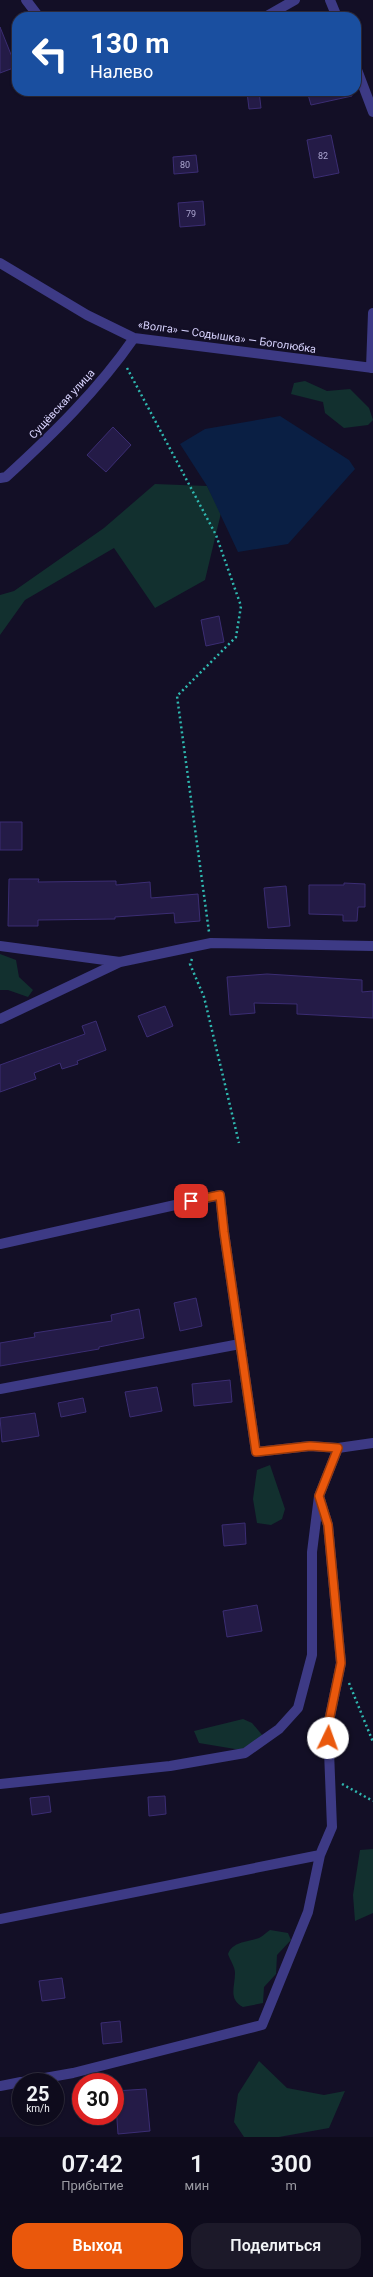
<!DOCTYPE html>
<html lang="ru">
<meta charset="utf-8">
<style>
body{margin:0;font-family:Roboto,sans-serif;background:#1c1929;color:#f1f3f6;height:100vh;display:flex;flex-direction:column;font-size:15px;white-space:nowrap}
*{box-sizing:border-box;margin:0}
p{font-size:13px;color:#9b9ba3}
.icon{flex:none;width:22px;height:22px;fill:none;stroke:currentColor;stroke-width:2;stroke-linecap:round;stroke-linejoin:round}
.map{position:relative;height:2137px;overflow:hidden}
.panel{display:flex;flex-direction:column;background:#0e0b1c;flex:1}
.panel>*{flex:none}
.guide{position:absolute;left:12px;top:12px;width:349px;height:84px;border-radius:16px;box-shadow:0 1px 3px #0004,0 0 0 1px #2e2b3b;background:#1a4fa0;color:#fff;overflow:hidden}
.speed{position:absolute;left:12px;top:2073px;display:flex;gap:8px;font-size:20px;font-weight:700;text-align:center}
.speed>*{display:grid;place-content:center;width:52px;height:52px;border-radius:50%;background:#0e0b1c;box-shadow:0 1px 3px #0004,0 0 0 1px #2e2b3b;line-height:1}
.speed small{font-size:10px;font-weight:400}
.speed .limit{border:6px solid #d22;background:#fff;color:#111}
.pin{position:absolute;display:grid;place-items:center;width:34px;height:34px;color:#fff;margin:-17px;border-radius:8px;box-shadow:0 2px 6px #0006}
.me{position:absolute;width:44px;margin:-22px;rotate:3deg;stroke-linejoin:round;filter:drop-shadow(0 0 3px #0008)}
.turn{display:flex;align-items:center;gap:14px;height:84px;padding:0 12px;font-size:18px}
.turn .icon{width:52px;height:52px;stroke-width:2.5}
.turn b{display:block;font-size:28px;line-height:34px}
.eta{display:flex;justify-content:space-evenly;align-items:center;height:68px;text-align:center}
.eta b{font-size:24px;font-weight:600;line-height:28px}
.cta{display:flex;gap:8px;margin-top:auto;padding:8px 12px}
.cta a{flex:1;height:46px;border-radius:16px;background:#ea580c;color:#fff;font-size:16px;font-weight:600;line-height:46px;text-align:center}
.cta a+a{background:#1c1929;color:#f1f3f6}
.map>svg:first-child{display:block}
.green{fill:#12302f}
.water{fill:#0a1f44}
.building{fill:#241b47;stroke:#3b2d73}
.lines{fill:none;stroke-linecap:round;stroke-linejoin:round}
.path{stroke:#2fb8b0;stroke-width:2.5;stroke-dasharray:2 3;stroke-linecap:butt}
.minor{stroke:#3d3a85;stroke-width:10}
.route-casing{stroke:#983908;stroke-width:10}
.route{stroke:#ea580c;stroke-width:7}
.labels{text-anchor:middle;dominant-baseline:central;stroke-width:4;stroke-linejoin:round;paint-order:stroke}
.number-label{font-size:9px;fill:#aca6d1}
.street-label{font-size:11px;fill:#d9d4ff;stroke:#130f26}
</style>
<div class="map">
<svg width="373" height="2137" viewBox="0 0 373 2137">
<rect width="100%" height="100%" fill="#130f26"/>
<path class="green" d="M 305,381 L 327,391 L 350,389 L 369,408 L 373,420 L 368,425 L 344,428 L 325,413 L 323,402 L 291,394 L 294,383 Z
M 155,484 L 207,486 L 221,513 L 205,580 L 155,608 L 114,548 L 25,600 L 0,635 L 0,595 L 14,591 L 104,528 Z
M 0,954 L 16,960 L 19,977 L 33,990 L 28,997 L 8,990 L 0,990 Z
M 270,1465 L 285,1509 L 282,1519 L 271,1525 L 257,1523 L 253,1499 L 257,1470 Z
M 243,1719 L 252,1723 L 263,1736 L 241,1750 L 199,1743 L 194,1731 Z
M 373,1849 L 373,1913 L 355,1921 L 353,1895 L 360,1850 Z
M 270,1930 L 288,1933 L 291,1940 L 277,1955 L 276,1974 L 264,1987 L 263,2003 L 243,2007 C 228,1999 235,1987 235,1973 C 235,1967 230,1960 228,1954 C 233,1941 248,1942 259,1938 C 263,1936 267,1932 270,1930 Z
M 259,2061 L 287,2088 L 324,2095 L 345,2091 L 329,2128 L 279,2137 L 244,2137 L 234,2122 L 238,2094 Z"/>
<path class="water" d="M 280,416 L 349,460 L 355,469 L 288,544 L 238,552 L 207,486 L 180,444 L 205,429 Z"/>
<path class="building" d="M 0,27 L 16,67 L 0,73 Z
M 259,91 L 261,108 L 249,109 L 247,92 Z
M 307,91 L 351,91 L 352,96 L 311,105 Z
M 331,135 L 339,173 L 314,178 L 307,140 Z
M 196,155 L 198,172 L 174,174 L 173,157 Z
M 203,201 L 205,225 L 180,227 L 178,203 Z
M 113,427 L 131,445 L 106,472 L 87,455 Z
M 219,616 L 224,642 L 206,646 L 201,620 Z
M 0,822 L 22,822 L 22,850 L 0,850 Z
M 9,879 L 39,879 L 38,882 L 116,881 L 116,885 L 150,882 L 151,898 L 198,894 L 200,921 L 175,923 L 174,913 L 115,917 L 115,919 L 38,920 L 38,926 L 8,926 Z
M 344,883 L 365,884 L 365,907 L 358,907 L 357,921 L 343,921 L 343,915 L 309,914 L 309,885 L 344,885 Z
M 286,886 L 290,926 L 268,928 L 264,888 Z
M 267,974 L 362,980 L 362,992 L 373,991 L 373,1018 L 297,1014 L 297,1004 L 254,1003 L 255,1013 L 230,1015 L 227,977 Z
M 165,1006 L 173,1026 L 147,1037 L 138,1016 Z
M 96,1021 L 106,1050 L 77,1061 L 78,1064 L 62,1069 L 60,1063 L 34,1073 L 36,1079 L 0,1092 L 0,1065 L 85,1034 L 82,1026 Z
M 196,1298 L 202,1326 L 180,1331 L 174,1303 Z
M 139,1309 L 144,1338 L 99,1347 L 99,1349 L 0,1366 L 0,1343 L 35,1337 L 34,1333 L 112,1321 L 111,1315 Z
M 230,1380 L 232,1402 L 194,1406 L 192,1384 Z
M 157,1387 L 162,1411 L 130,1417 L 125,1392 Z
M 83,1398 L 86,1412 L 61,1417 L 58,1403 Z
M 35,1413 L 39,1436 L 2,1442 L 0,1418 Z
M 245,1523 L 246,1544 L 224,1546 L 222,1525 Z
M 257,1605 L 262,1631 L 227,1637 L 223,1611 Z
M 49,1796 L 51,1812 L 32,1815 L 30,1798 Z
M 165,1796 L 166,1814 L 149,1816 L 148,1797 Z
M 62,1978 L 65,1998 L 42,2001 L 39,1981 Z
M 120,2021 L 122,2042 L 103,2044 L 101,2023 Z
M 146,2089 L 150,2131 L 118,2134 L 115,2091 Z"/>
<g class="lines">
<path class="path" d="M 127,368 L 216,535 L 241,606 L 236,637 L 177,696 L 209,932
M 192,959 L 190,964 L 204,997 L 239,1143
M 349,1683 L 373,1742
M 342,1784 L 373,1801"/>
<path class="minor" d="M 26,0 L 39,17
M 330,0 L 337,17
M 265,17 L 295,0
M 356,67 L 373,112
M 0,263 L 87,315 L 134,338 L 373,368
M 371,368 L 373,313
M 0,478 L 6,477 C 52,435 98,390 134,338
M 0,946 L 120,962
M 0,1019 L 120,962 L 211,943 L 373,946
M 0,1244 L 220,1195 L 224,1232 L 256,1452 L 310,1446 L 338,1448 L 373,1443
M 0,1389 L 240,1344
M 0,1784 L 170,1766 L 245,1753 L 279,1729 L 298,1708 L 312,1655 L 312,1552 L 319,1496 L 338,1448
M 0,1919 L 320,1855 L 332,1827 L 328,1726 L 341,1663 L 328,1525 L 319,1496
M 22,2082 L 73,2073 L 262,2025 L 308,1912 L 320,1855
M 0,2086 L 21,2082"/>
</g>
<g class="lines">
<defs>
<path id="route" d="M 191,1201 L 220,1195 L 224,1232 L 256,1452 L 310,1446 L 338,1448 L 319,1496 L 328,1525 L 341,1663 L 328,1726 L 328,1738"/>
</defs>
<use href="#route" class="route-casing"/>
<use href="#route" class="route"/>
</g>
<g class="labels">
<g class="number-label">
<text x="323" y="156">82</text>
<text x="185" y="165">80</text>
<text x="191" y="214">79</text>
</g>
<g class="street-label">
<text transform="translate(227 337) rotate(8)">«Волга» — Содышка» — Боголюбка</text>
<text transform="translate(62 404) rotate(-47)">Сущёвская улица</text>
</g>
</g>
</svg>
<div class="speed"><div>25<small>km/h</small></div><div class="limit">30</div></div>
<div class="pin" style="left:191px;top:1201px;background:#d93025"><svg class="icon" aria-label="arrive" viewBox="0 0 24 24"><path d="M6 21V4h12l-3 4 3 4H6"/></svg></div>
<svg class="me" style="left:328px;top:1738px" viewBox="-20 -20 40 40"><circle r="19" fill="#fff"/><path d="M0-13L10 11 0 6-10 11z" fill="#ea580c"/></svg>
<div class="guide">
<div class="turn"><svg class="icon" aria-label="left" viewBox="0 0 24 24"><path d="M17 20v-9H6M10 6l-5 5 5 5"/></svg><div><b>130 m</b>Налево</div></div>
</div>
</div>
<section class="panel">
<div class="eta">
<div><b>07:42</b><p>Прибытие</p></div>
<div><b>1</b><p>мин</p></div>
<div><b>300</b><p>m</p></div>
</div>
<div class="cta"><a>Выход</a><a>Поделиться</a></div>
</section>
